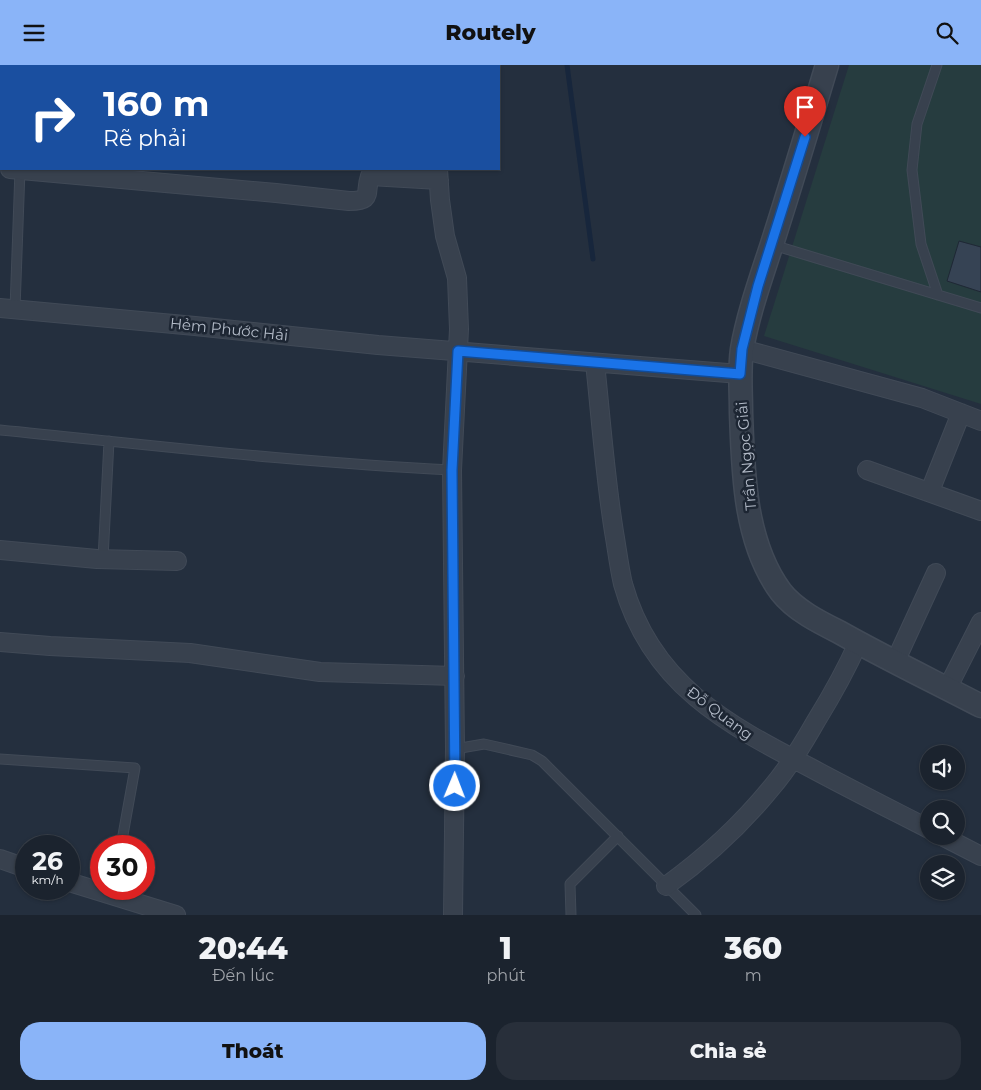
<!DOCTYPE html>
<html lang="vi">
<meta charset="utf-8">
<style>
body{margin:0;font-family:Montserrat,sans-serif;background:#282f3a;color:#f1f3f6;height:100vh;display:flex;flex-direction:column;font-size:19px;white-space:nowrap}
*{box-sizing:border-box;margin:0}
p{font-size:16px;color:#a0a4aa}
.icon{flex:none;width:28px;height:28px;fill:none;stroke:currentColor;stroke-width:2;stroke-linecap:round;stroke-linejoin:round}
.map{position:relative;height:850px;overflow:hidden}
.side{display:flex;flex-direction:column;background:#1b232e;flex:1}
.side>*{flex:none}
.hud{position:absolute;left:0px;top:0px;width:500px;height:105px;box-shadow:0 1px 4px #0004,0 0 0 1px #39404a;background:#1a4fa0;color:#fff;overflow:hidden}
.buttons{position:absolute;left:920px;top:680px;display:grid;gap:10px}
.buttons a{display:grid;place-items:center;width:45px;height:45px;border-radius:50%;background:#1b232e;box-shadow:0 1px 4px #0004,0 0 0 1px #39404a;font-size:25px}
.speed{position:absolute;left:15px;top:770px;display:flex;gap:10px;font-size:25px;font-weight:700;text-align:center}
.speed>*{display:grid;place-content:center;width:65px;height:65px;border-radius:50%;background:#1b232e;box-shadow:0 1px 4px #0004,0 0 0 1px #39404a;line-height:1}
.speed small{font-size:12px;font-weight:400}
.speed .limit{border:8px solid #d22;background:#fff;color:#111}
.pin{position:absolute;display:grid;place-items:center;width:42px;height:42px;color:#fff;margin:-51px -21px;border-radius:50% 50% 50% 0;rotate:-45deg;box-shadow:0 0 5px #0007}
.pin .icon{rotate:45deg}
.me{position:absolute;width:55px;margin:-28px;rotate:1deg;stroke-linejoin:round;filter:drop-shadow(0 0 4px #0008)}
.turn{display:flex;align-items:center;gap:18px;height:105px;padding:0 20px;font-size:22px}
.turn .icon{width:65px;height:65px;stroke-width:2.5}
.turn b{display:block;font-size:35px;line-height:42px}
.eta{display:flex;justify-content:space-evenly;align-items:center;height:85px;text-align:center}
.eta b{font-size:30px;font-weight:800;line-height:35px}
.primary-button{display:flex;gap:10px;margin-top:auto;padding:10px 20px}
.primary-button a{flex:1;height:58px;border-radius:20px;background:#8ab4f8;color:#111;font-size:20px;font-weight:800;line-height:58px;text-align:center}
.primary-button a+a{background:#282f3a;color:#f1f3f6}
header{display:flex;justify-content:space-between;align-items:center;height:65px;padding:0 20px;background:#8ab4f8;color:#111;font-size:22px;font-weight:800}
.map>svg:first-child{display:block}
.green{fill:#263c3f}
.lines{fill:none;stroke-linecap:round;stroke-linejoin:round}
.stream{stroke:#17263c;stroke-width:5}
.building{fill:#364354;stroke:#1f2835}
.service-casing{stroke:#414a57;stroke-width:11}
.minor-casing{stroke:#414a57;stroke-width:20}
.tertiary-casing{stroke:#414a57;stroke-width:25}
.service{stroke:#38414e;stroke-width:9}
.minor{stroke:#38414e;stroke-width:18}
.tertiary{stroke:#38414e;stroke-width:22}
.route-casing{stroke:#114b97;stroke-width:12}
.route{stroke:#1a73e8;stroke-width:9}
.labels{text-anchor:middle;dominant-baseline:central;stroke-width:5;stroke-linejoin:round;paint-order:stroke}
.street-label{font-size:15px;fill:#b4bcc9;stroke:#1d2633}
</style>
<header><svg class="icon" aria-label="menu" viewBox="0 0 24 24"><path d="M4 6h16M4 12h16M4 18h16"/></svg>Routely<svg class="icon" aria-label="search" viewBox="0 0 24 24"><circle cx="10" cy="10" r="6"/><path d="M15 15l6 6"/></svg></header>
<div class="map">
<svg width="981" height="850" viewBox="0 0 981 850">
<rect width="100%" height="100%" fill="#242f3e"/>
<path class="green" d="M 849,0 L 981,0 L 981,339 L 764,271 Z"/>
<g class="lines">
<path class="stream" d="M 567,0 L 593,194"/>
</g>
<path class="building" d="M 959,176 L 981,182 L 981,227 L 947,216 Z"/>
<g class="lines">
<defs>
<path id="service" d="M 937,0 L 917,59 L 912,105 L 921,179 L 938,230
M 773,180 L 981,243
M 15,244 L 20,105
M 0,365 C 151,380 301,398 452,405
M 103,494 L 109,376
M 455,684 L 484,679 L 532,690 L 542,696 L 696,850
M 0,694 L 135,703 L 121,781
M 571,850 L 570,819 L 618,771"/>
<path id="minor" d="M 443,1 L 443,0
M 10,104 L 276,128 L 349,136 C 374,136 364,128 370,111 L 439,115
M 438,104 L 440,135 L 445,171 L 457,213 L 459,264 L 452,405 L 455,684 L 453,850
M 0,243 L 195,261 L 378,280 L 740,309
M 742,284 L 922,333 L 981,356
M 595,298 C 601,354 605,411 614,467 C 617,484 619,502 623,519 C 651,619 726,659 811,703 C 850,724 890,744 929,764
M 867,405 L 981,446
M 930,426 L 961,348
M 0,485 L 97,494 L 177,496
M 0,577 L 50,581 L 190,588 L 320,607 L 455,611
M 895,597 L 936,508
M 947,624 L 981,557
M 942,771 L 981,791
M 0,794 L 26,803
M 69,817 L 176,850
M 666,821 C 705,793 741,760 772,722 C 789,702 803,679 816,656 C 832,630 846,605 858,578"/>
<path id="tertiary" d="M 827,0 C 809,60 791,120 772,179 C 761,213 748,249 742,284 C 739,305 741,326 741,347 C 743,406 744,477 781,527 C 795,545 819,557 839,567 C 885,593 933,616 981,641"/>
</defs>
<use href="#service" class="service-casing"/>
<use href="#minor" class="minor-casing"/>
<use href="#tertiary" class="tertiary-casing"/>
<use href="#service" class="service"/>
<use href="#minor" class="minor"/>
<use href="#tertiary" class="tertiary"/>
</g>
<g class="lines">
<defs>
<path id="route" d="M 455,721 L 452,405 L 458,286 L 740,309 L 742,284 L 758,221 L 805,72"/>
</defs>
<use href="#route" class="route-casing"/>
<use href="#route" class="route"/>
</g>
<g class="labels">
<g class="street-label">
<text transform="translate(229 264) rotate(6)">Hẻm Phước Hải</text>
<text transform="translate(746 391) rotate(-95)">Trần Ngọc Giải</text>
<text transform="translate(720 648) rotate(37)">Đỗ Quang</text>
</g>
</g>
</svg>
<div class="buttons">
<a><svg class="icon" aria-label="sound" viewBox="0 0 24 24"><path d="M4 9h4l5-4v14l-5-4H4zM17 9q2 3 0 6"/></svg></a>
<a><svg class="icon" aria-label="search" viewBox="0 0 24 24"><circle cx="10" cy="10" r="6"/><path d="M15 15l6 6"/></svg></a>
<a><svg class="icon" aria-label="layers" viewBox="0 0 24 24"><path d="M12 4l9 5-9 5-9-5zM3 14l9 5 9-5"/></svg></a>
</div>
<div class="speed"><div>26<small>km/h</small></div><div class="limit">30</div></div>
<div class="pin" style="left:805px;top:72px;background:#d93025"><svg class="icon" aria-label="arrive" viewBox="0 0 24 24"><path d="M6 21V4h12l-3 4 3 4H6"/></svg></div>
<svg class="me" style="left:455px;top:721px" viewBox="-20 -20 40 40"><circle r="17" fill="#1a73e8" stroke="#fff" stroke-width="3"/><path d="M0-11L8 9 0 5-8 9z" fill="#fff"/></svg>
<div class="hud">
<div class="turn"><svg class="icon" aria-label="right" viewBox="0 0 24 24"><path d="M7 20v-9h11M14 6l5 5-5 5"/></svg><div><b>160 m</b>Rẽ phải</div></div>
</div>
</div>
<section class="side">
<div class="eta">
<div><b>20:44</b><p>Đến lúc</p></div>
<div><b>1</b><p>phút</p></div>
<div><b>360</b><p>m</p></div>
</div>
<div class="primary-button"><a>Thoát</a><a>Chia sẻ</a></div>
</section>
